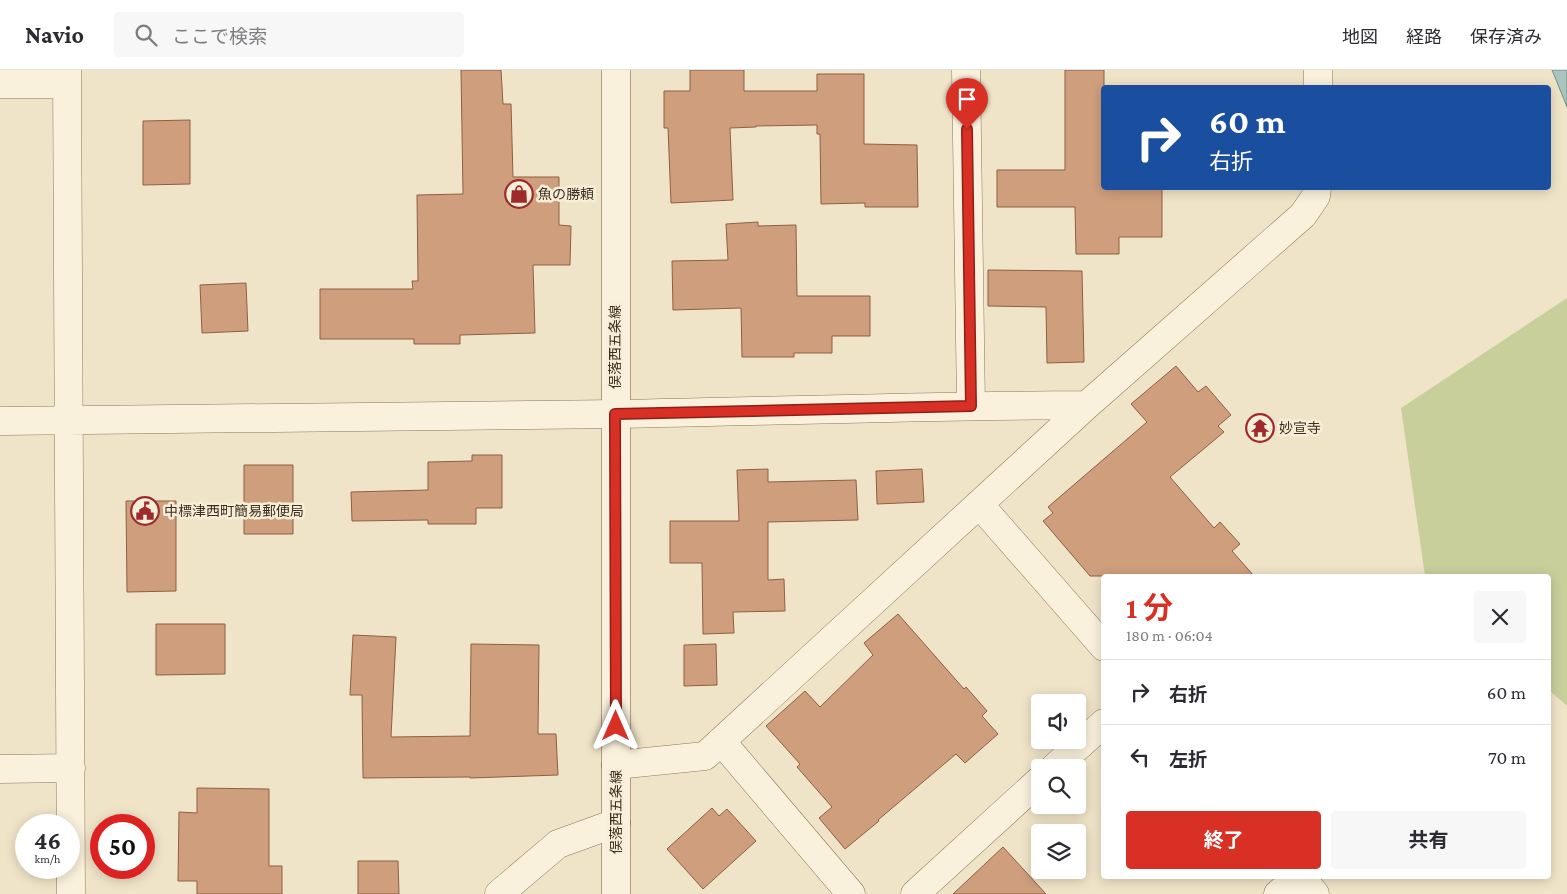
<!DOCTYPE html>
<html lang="ja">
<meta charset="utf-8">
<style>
body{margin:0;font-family:"Crimson Pro","Noto Sans JP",serif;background:#f7f7f7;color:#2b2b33;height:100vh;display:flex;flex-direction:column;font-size:19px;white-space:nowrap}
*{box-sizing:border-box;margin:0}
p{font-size:16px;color:#7c7c81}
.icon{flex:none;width:28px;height:28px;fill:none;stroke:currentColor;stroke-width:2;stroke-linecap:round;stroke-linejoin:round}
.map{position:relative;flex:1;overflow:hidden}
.side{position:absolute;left:1101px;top:504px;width:450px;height:305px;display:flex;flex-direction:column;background:#fff;border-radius:5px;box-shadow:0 2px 12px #0003}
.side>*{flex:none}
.guide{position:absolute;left:1101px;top:15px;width:450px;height:105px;border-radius:5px;box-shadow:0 2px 12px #0003;background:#1a4fa0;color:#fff;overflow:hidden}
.controls{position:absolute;left:1031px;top:624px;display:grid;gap:10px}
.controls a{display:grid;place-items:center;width:55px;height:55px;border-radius:5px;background:#fff;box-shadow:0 2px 12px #0003;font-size:25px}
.speed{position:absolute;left:15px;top:744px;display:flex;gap:10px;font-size:25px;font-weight:700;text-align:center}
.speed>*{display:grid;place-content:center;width:65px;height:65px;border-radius:50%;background:#fff;box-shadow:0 2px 12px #0003;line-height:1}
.speed small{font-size:12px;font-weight:400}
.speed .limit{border:8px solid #d22;background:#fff;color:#111}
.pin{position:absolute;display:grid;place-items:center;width:42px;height:42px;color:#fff;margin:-51px -21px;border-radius:50% 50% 50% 0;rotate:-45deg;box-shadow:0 0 5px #0007}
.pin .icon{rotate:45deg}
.me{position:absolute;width:55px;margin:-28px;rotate:0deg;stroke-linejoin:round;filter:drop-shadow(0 0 4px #0008)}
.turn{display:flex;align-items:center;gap:18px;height:105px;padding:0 25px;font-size:22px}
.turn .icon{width:65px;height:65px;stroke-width:2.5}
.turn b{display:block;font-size:35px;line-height:42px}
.round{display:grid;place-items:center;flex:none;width:52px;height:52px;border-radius:5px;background:#f7f7f7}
.overview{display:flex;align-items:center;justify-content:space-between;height:85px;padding:0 25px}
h1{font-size:30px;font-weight:700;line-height:38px;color:#d93025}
.button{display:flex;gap:10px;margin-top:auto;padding:10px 25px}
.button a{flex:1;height:58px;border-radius:5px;background:#d93025;color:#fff;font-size:20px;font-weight:700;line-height:58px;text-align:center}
.button a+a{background:#f7f7f7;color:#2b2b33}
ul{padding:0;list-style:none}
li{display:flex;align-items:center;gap:15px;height:65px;padding:0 25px;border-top:1px solid #e1e1e2}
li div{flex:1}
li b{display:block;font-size:19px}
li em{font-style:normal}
header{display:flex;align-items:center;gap:30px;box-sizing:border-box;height:70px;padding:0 25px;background:#fff;border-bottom:1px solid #e1e1e2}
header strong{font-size:24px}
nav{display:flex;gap:28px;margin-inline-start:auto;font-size:18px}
.search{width:350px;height:45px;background:#f7f7f7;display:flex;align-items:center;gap:12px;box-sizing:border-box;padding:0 18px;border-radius:5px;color:#7c7c81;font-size:19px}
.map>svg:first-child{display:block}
.green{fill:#c9cf9b}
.water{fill:#a9c4bc;stroke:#6f938a}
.building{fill:#cf9f7d;stroke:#8d5f41}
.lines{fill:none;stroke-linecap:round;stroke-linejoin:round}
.street-casing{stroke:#8d765c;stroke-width:29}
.secondary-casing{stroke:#6f573f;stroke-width:29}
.street{stroke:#faf1dc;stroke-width:28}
.secondary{stroke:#faf1dc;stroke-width:28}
.route-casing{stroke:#8d1f18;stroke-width:12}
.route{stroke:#d93025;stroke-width:9}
.labels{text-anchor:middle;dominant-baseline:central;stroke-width:5;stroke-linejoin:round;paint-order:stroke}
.poi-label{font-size:14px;fill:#3d2e20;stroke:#f7eed8;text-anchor:start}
.street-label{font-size:14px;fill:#3d2e20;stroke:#f7eed8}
</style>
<header>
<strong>Navio</strong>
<div class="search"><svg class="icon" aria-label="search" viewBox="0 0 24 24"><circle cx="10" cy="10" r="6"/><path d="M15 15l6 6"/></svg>ここで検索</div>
<nav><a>地図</a><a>経路</a><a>保存済み</a></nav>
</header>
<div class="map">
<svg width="1567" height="824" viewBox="0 0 1567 824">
<rect width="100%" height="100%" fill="#f0e4c8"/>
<path class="green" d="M 1567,228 L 1567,636 L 1549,620 L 1549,506 L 1425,506 L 1401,338 Z"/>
<path class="water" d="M 1552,0 L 1567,0 L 1567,37 Z"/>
<path class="building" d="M 461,0 L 501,0 L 503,34 L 511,34 L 513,107 L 559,107 L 559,155 L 571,156 L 570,195 L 533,195 L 535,263 L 460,265 L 460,274 L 414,274 L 414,269 L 320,269 L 320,219 L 413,219 L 412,211 L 418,211 L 417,125 L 463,124 Z
M 690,0 L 744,0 L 744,21 L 817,21 L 817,4 L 864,4 L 864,74 L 917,75 L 918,137 L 865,137 L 865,133 L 821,134 L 820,64 L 817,64 L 817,55 L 756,56 L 756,57 L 730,58 L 733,130 L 671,133 L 668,58 L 664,58 L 664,21 L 690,21 Z
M 1065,0 L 1104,0 L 1104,118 L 1162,118 L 1162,167 L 1119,167 L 1119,184 L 1076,184 L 1075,137 L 997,137 L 997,100 L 1065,100 Z
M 190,50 L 190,114 L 143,115 L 143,51 Z
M 758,152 L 758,156 L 796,155 L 797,226 L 870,226 L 870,266 L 832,266 L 832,283 L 794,283 L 794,287 L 742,287 L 741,238 L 673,240 L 672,191 L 728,190 L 726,154 Z
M 988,200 L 1082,201 L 1084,292 L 1047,293 L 1046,237 L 988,236 Z
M 246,213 L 248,261 L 202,263 L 200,215 Z
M 1176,296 L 1198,322 L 1206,316 L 1231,345 L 1218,356 L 1224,362 L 1170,407 L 1214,458 L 1220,452 L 1240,474 L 1232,481 L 1254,506 L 1090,506 L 1043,451 L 1053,443 L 1048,437 L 1147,352 L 1131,334 Z
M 472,385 L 502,385 L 502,438 L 476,438 L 476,454 L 428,454 L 428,450 L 352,451 L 351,422 L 428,420 L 428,392 L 472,391 Z
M 244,395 L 293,395 L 293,464 L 244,464 Z
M 768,399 L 768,412 L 856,410 L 858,450 L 768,452 L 768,510 L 784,509 L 785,541 L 733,542 L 734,563 L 703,564 L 702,493 L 670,493 L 670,451 L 739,451 L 737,400 Z
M 922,399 L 924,432 L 877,434 L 876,401 Z
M 126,431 L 176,431 L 176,521 L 127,522 Z
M 898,544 L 964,619 L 966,617 L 987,641 L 982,646 L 998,664 L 965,693 L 956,684 L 878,750 L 879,751 L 845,779 L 819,748 L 832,737 L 797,697 L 800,694 L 766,656 L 805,621 L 820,637 L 873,585 L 864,573 Z
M 156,554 L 225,554 L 225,604 L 156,605 Z
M 353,565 L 396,567 L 391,667 L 470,666 L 471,574 L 539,575 L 538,664 L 556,664 L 558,705 L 470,708 L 470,707 L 363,708 L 362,625 L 350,625 Z
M 716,574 L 717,615 L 684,616 L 684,575 Z
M 197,718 L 269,719 L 269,796 L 282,796 L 282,824 L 197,824 L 197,811 L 178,811 L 179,742 L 197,743 Z
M 712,738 L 719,746 L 727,739 L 756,771 L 703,819 L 667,779 Z
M 1003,777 L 1046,824 L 953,824 Z
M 358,791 L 398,791 L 399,824 L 358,824 Z"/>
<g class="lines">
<defs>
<path id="street" d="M 67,0 L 71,824
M 966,0 L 971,336
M 1318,0 L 1318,18
M 0,14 L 67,14
M 0,351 C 206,350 412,348 617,344 C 774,341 931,336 1087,335 L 1303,145 L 1316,126 L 1317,118
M 979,434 L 1104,577
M 721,671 L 851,824
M 616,695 L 705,686 L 1087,335
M 1054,698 L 1104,653
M 0,699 L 71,698
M 499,824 L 558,774 L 616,753
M 915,824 L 1040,710
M 1278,824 L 1300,806 L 1315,824"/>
<path id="secondary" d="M 616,824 L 616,0"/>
</defs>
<use href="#street" class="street-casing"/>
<use href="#secondary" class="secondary-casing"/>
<use href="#street" class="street"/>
<use href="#secondary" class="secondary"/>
</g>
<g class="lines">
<defs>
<path id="route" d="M 616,656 L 615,344 L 971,336 L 967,59"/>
</defs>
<use href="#route" class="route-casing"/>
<use href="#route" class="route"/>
</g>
<defs>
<symbol id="shop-ring" viewBox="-11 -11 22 22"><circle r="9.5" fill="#f7eed8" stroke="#9e2a2b" stroke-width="1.5"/><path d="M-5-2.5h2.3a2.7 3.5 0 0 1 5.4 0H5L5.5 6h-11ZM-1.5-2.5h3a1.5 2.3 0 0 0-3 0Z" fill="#9e2a2b"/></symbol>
<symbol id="temple-ring" viewBox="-11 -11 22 22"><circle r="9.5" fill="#f7eed8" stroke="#9e2a2b" stroke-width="1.5"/><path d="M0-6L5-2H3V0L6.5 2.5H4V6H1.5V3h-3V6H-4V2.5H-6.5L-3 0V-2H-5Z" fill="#9e2a2b"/></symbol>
<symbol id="civic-ring" viewBox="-11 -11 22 22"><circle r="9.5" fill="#f7eed8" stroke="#9e2a2b" stroke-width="1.5"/><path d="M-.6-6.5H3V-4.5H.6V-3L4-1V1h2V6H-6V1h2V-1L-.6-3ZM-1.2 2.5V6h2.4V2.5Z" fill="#9e2a2b"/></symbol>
</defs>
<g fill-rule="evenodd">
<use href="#shop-ring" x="503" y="108" width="32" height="32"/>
<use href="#temple-ring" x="1244" y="342" width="32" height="32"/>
<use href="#civic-ring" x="129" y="425" width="32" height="32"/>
</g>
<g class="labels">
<g class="poi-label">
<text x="538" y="124">魚の勝頼</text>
<text x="1279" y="358">妙宣寺</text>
<text x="164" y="441">中標津西町簡易郵便局</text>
</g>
<g class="street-label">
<text transform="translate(615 277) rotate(-90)">俣落西五条線</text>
<text transform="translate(616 742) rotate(-90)">俣落西五条線</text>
</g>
</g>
</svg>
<div class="controls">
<a><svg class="icon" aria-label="sound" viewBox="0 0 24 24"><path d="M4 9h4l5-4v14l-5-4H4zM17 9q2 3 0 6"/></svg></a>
<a><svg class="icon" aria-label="search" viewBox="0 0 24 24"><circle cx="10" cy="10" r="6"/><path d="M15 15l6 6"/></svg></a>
<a><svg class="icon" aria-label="layers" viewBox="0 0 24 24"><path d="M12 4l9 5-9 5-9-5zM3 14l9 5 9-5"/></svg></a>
</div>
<div class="speed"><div>46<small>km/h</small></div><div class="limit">50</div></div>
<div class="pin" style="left:967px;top:59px;background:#d93025"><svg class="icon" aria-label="arrive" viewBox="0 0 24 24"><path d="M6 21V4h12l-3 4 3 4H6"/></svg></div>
<svg class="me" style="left:616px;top:656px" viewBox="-20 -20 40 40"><path d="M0-17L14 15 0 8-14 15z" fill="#d93025" stroke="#fff" stroke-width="4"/></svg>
<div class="guide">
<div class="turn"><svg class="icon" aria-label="right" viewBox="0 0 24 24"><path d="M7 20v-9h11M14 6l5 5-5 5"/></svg><div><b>60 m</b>右折</div></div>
</div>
<section class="side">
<div class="overview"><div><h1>1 分</h1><p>180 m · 06:04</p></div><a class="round"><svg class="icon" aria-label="close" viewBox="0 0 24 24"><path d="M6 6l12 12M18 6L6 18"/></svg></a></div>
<ul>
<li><svg class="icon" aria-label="right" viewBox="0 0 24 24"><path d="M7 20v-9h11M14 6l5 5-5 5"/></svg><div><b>右折</b></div><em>60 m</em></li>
<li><svg class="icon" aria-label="left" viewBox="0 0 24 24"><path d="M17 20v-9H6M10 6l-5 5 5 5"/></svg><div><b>左折</b></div><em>70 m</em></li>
</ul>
<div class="button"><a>終了</a><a>共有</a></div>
</section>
</div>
